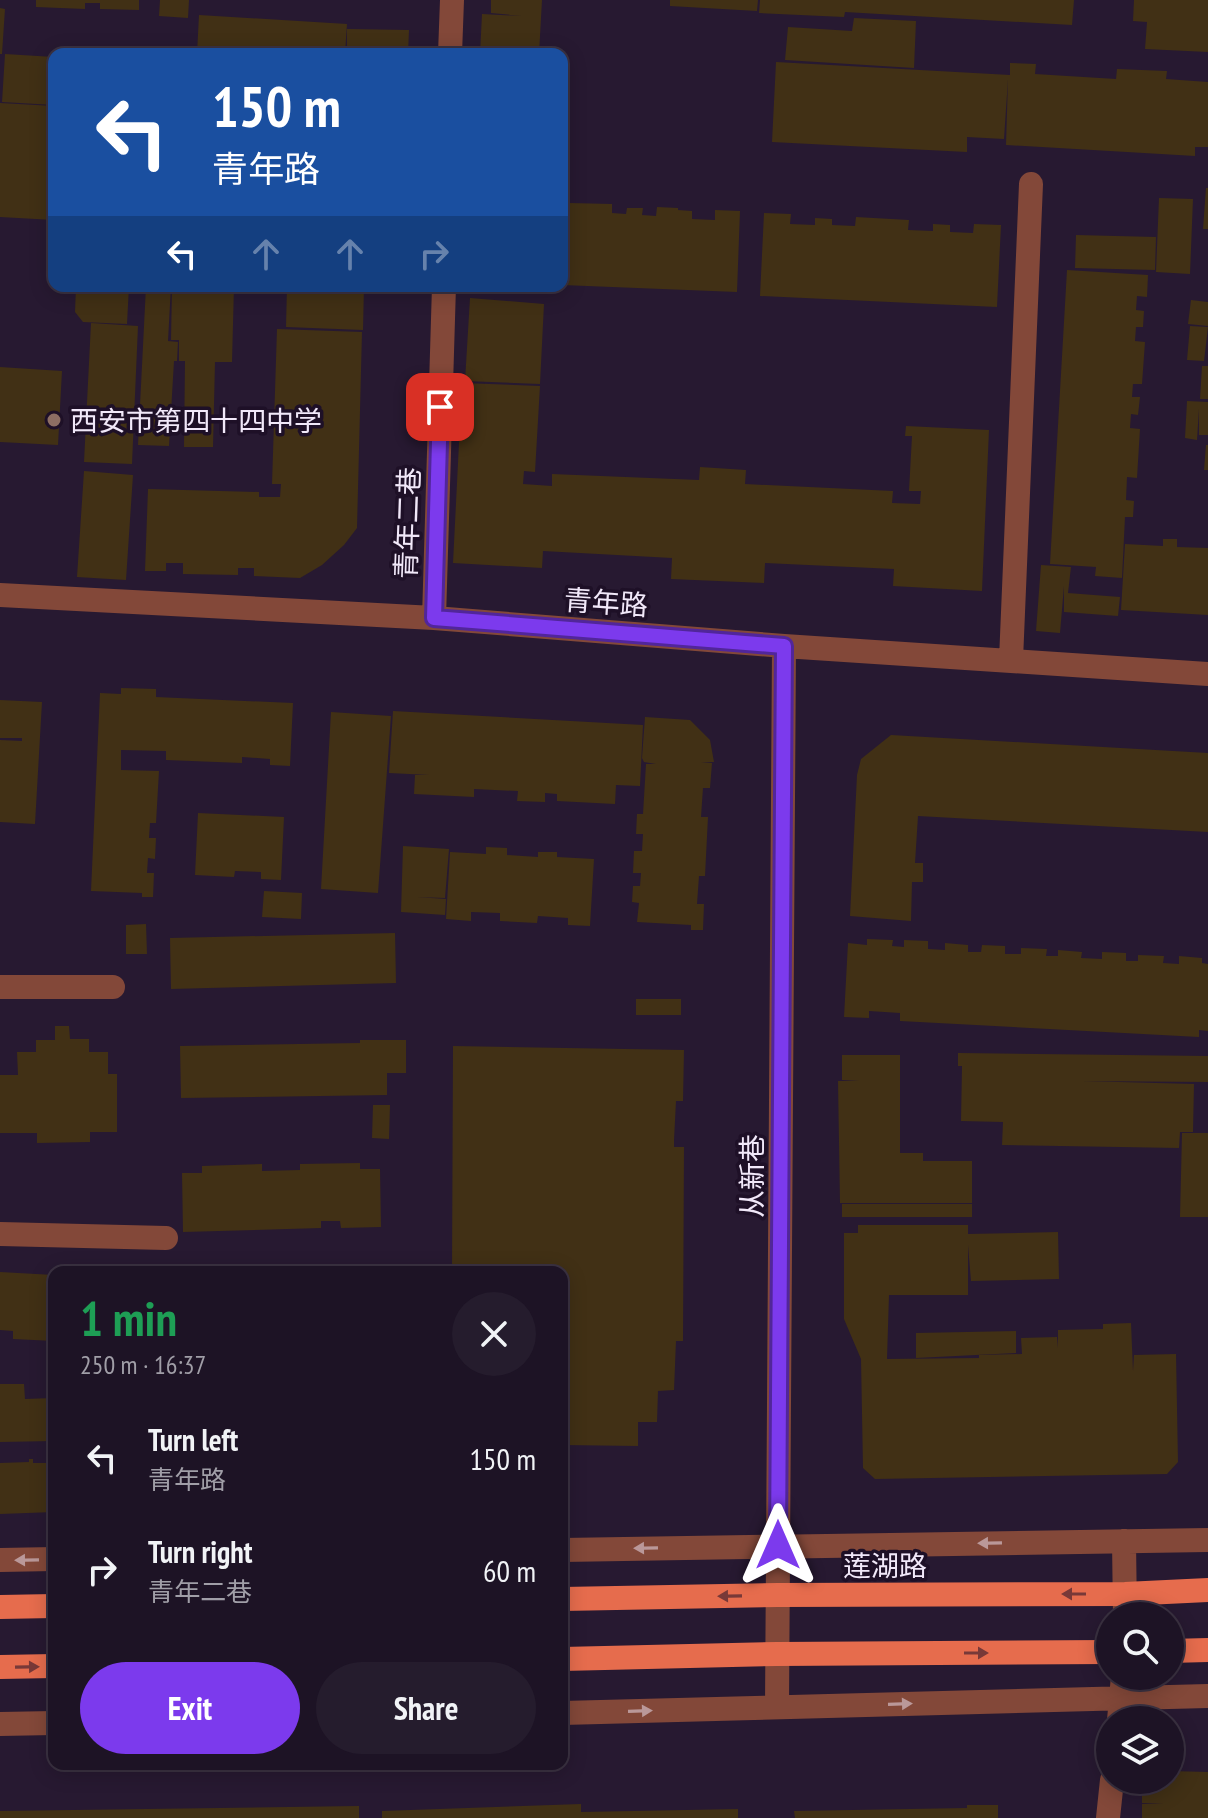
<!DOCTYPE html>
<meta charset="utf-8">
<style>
body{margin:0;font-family:"PT Sans Narrow","Noto Sans SC",sans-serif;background:#251c2d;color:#f1f3f6;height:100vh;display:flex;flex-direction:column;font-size:30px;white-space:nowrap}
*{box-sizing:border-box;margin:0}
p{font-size:26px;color:#a09ea7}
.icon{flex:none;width:44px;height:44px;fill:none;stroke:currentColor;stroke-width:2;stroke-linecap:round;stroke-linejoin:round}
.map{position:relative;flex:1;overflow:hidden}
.sheet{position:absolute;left:48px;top:1266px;width:520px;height:504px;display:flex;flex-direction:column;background:#1d1325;border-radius:16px;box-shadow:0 4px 20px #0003,0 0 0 2px #3b3242}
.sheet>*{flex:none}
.top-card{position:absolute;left:48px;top:48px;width:520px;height:244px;border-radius:16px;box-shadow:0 4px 20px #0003,0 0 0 2px #3b3242;background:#1a4fa0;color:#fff;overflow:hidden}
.fabs{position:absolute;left:1096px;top:1602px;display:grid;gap:16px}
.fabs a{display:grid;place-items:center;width:88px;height:88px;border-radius:50%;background:#1d1325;box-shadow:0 4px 20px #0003,0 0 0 2px #3b3242;font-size:40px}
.pin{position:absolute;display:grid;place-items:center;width:68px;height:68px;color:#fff;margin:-34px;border-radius:16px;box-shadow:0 4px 12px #0006}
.me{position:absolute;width:88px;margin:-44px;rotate:0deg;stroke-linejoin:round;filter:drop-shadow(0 0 6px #0008)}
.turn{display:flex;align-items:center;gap:28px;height:168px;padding:0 32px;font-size:36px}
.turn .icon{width:104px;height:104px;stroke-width:2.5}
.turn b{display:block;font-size:56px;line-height:68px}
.lanes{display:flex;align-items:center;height:76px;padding:0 32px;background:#0003;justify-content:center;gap:40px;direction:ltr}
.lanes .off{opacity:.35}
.round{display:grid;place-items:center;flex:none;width:84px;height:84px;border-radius:42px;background:#251c2d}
.overview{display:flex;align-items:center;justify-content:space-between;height:136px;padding:0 32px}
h1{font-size:48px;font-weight:700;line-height:60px;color:#1e9e55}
.primary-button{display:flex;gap:16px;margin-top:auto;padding:16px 32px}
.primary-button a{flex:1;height:92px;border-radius:48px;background:#7c3aed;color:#fff;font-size:32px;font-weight:700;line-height:92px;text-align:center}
.primary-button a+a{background:#251c2d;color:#f1f3f6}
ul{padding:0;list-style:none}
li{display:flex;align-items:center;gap:24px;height:112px;padding:0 32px}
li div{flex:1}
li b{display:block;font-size:30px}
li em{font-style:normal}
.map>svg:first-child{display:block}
.building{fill:#413015}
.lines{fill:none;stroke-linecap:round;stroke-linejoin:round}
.minor{stroke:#834839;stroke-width:24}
.major{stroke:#e66c4d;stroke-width:24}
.oneway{fill:#ba9899}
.oneway2{fill:#783938}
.route-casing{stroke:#51269a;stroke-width:20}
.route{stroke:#7c3aed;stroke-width:14}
.education-dot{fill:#8d6e63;stroke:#1e1027;stroke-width:3}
.labels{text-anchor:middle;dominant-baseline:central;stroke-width:7;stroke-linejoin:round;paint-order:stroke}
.poi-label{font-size:28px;fill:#f1e8f9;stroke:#1e1027;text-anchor:start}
.street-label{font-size:28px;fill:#f1e8f9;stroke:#1e1027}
</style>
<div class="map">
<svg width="1208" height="1818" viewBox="0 0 1208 1818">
<rect width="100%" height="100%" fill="#271931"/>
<path class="building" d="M 36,0 L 139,0 L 139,10 L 100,9 L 100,3 L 85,3 L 85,9 L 36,7 Z
M 160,0 L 189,0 L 188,18 L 159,16 Z
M 491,0 L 542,0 L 539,54 L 480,54 L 482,14 L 522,16 L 491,13 Z
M 670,0 L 758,0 L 757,11 L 670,6 Z
M 760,0 L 1074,0 L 1072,25 L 845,12 L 844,17 L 759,13 Z
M 1134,0 L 1208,0 L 1208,52 L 1145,49 L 1147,22 L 1133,21 Z
M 0,8 L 5,9 L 2,54 L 0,54 Z
M 199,15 L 347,24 L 345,54 L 197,54 Z
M 854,18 L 916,21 L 914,68 L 785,60 L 788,27 L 852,31 Z
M 347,29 L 409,30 L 408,54 L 347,54 Z
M 5,54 L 54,57 L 54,105 L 2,102 Z
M 776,62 L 1010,75 L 1010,63 L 1036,64 L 1035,74 L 1116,79 L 1117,69 L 1167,71 L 1166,79 L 1208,82 L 1208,147 L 1195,147 L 1195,156 L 1006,145 L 1008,79 L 1004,139 L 967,137 L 967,152 L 772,142 Z
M 0,103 L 54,106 L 54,220 L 0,217 Z
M 1206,188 L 1208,188 L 1208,229 L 1203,229 Z
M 1159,198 L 1193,199 L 1190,274 L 1156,272 Z
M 569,203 L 612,204 L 612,213 L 626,214 L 627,208 L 643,208 L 642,215 L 656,216 L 657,207 L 678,208 L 678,210 L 692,211 L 692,219 L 715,220 L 715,210 L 740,211 L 737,292 L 562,285 L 562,212 L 569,213 Z
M 764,213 L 791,214 L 790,224 L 815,225 L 815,218 L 832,219 L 832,225 L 855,226 L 856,217 L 909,220 L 908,230 L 933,231 L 933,224 L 950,225 L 950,232 L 973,233 L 974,224 L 1001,225 L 997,307 L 760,296 Z
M 1076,235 L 1156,237 L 1155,270 L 1075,268 Z
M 1067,270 L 1148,275 L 1147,297 L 1137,296 L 1136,310 L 1144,311 L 1143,327 L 1136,327 L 1135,341 L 1145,342 L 1142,384 L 1133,384 L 1132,397 L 1140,397 L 1138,415 L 1131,414 L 1130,428 L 1140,429 L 1137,478 L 1127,477 L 1126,500 L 1134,501 L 1133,517 L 1125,517 L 1122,578 L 1095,576 L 1096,567 L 1050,564 Z
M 76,286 L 129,286 L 127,324 L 83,322 L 75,312 Z
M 146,286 L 171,286 L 168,341 L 178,342 L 177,361 L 174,361 L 169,446 L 138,445 Z
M 172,286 L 234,286 L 232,362 L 215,362 L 213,447 L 184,447 L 185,361 L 179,361 L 179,340 L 171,340 Z
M 287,286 L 364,286 L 363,330 L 286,327 Z
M 470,298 L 544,304 L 540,384 L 465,381 Z
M 1191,300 L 1208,302 L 1208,326 L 1188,324 Z
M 91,323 L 138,326 L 132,464 L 84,462 Z
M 1190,326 L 1208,327 L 1204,361 L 1187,360 Z
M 277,329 L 362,332 L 357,528 L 344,545 L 322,565 L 300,578 L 254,576 L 254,568 L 238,568 L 238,575 L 183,574 L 183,563 L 166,563 L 166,571 L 145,571 L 148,489 L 259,492 L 259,497 L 280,497 L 281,484 L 272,484 Z
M 1202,366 L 1208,366 L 1208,399 L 1200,399 Z
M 0,367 L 62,371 L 58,445 L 0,442 Z
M 462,383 L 540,386 L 535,472 L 524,471 L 523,484 L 552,486 L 552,474 L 699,480 L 700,467 L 746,470 L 745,484 L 893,491 L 892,503 L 920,504 L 921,491 L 909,491 L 912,436 L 905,436 L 906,426 L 989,430 L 982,591 L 893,586 L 894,569 L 765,563 L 764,583 L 671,579 L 672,558 L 543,551 L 542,568 L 453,563 Z
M 1187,401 L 1208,402 L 1208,435 L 1199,435 L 1199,409 L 1197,440 L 1185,438 Z
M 1206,445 L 1208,445 L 1208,470 L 1204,470 Z
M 84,471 L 133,475 L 126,580 L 77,577 Z
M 1163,539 L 1177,539 L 1177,547 L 1208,548 L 1208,615 L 1121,610 L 1125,544 L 1163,546 Z
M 1041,565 L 1071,567 L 1068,593 L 1120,597 L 1118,616 L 1064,612 L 1064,586 L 1060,633 L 1036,631 Z
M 121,688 L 156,689 L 156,697 L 293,703 L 290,766 L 270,765 L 270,759 L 242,757 L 242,763 L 166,760 L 166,751 L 121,750 L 121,770 L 159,771 L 156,823 L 150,823 L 149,838 L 156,838 L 155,859 L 148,858 L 147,873 L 154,873 L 153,897 L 142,897 L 142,893 L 91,891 L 100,693 L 121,694 Z
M 0,700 L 42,702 L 35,824 L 0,822 L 0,740 L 22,741 L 22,738 L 0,738 Z
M 393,711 L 643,725 L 640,786 L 616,785 L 615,804 L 557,801 L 557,794 L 545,793 L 545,802 L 517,801 L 518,791 L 474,789 L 474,797 L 414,794 L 415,775 L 429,775 L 389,773 Z
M 331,712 L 391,716 L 378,893 L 321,889 Z
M 645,717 L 690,720 L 710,740 L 714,762 L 701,762 L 712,763 L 710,788 L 703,788 L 701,817 L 708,817 L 705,876 L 699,876 L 697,904 L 704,904 L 703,930 L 691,930 L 691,925 L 637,922 L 639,903 L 632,902 L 633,886 L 640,886 L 641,873 L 633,873 L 634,851 L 642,851 L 643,834 L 636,834 L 637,814 L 643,814 L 646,764 L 656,764 L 644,762 L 642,758 Z
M 891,735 L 1208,753 L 1208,832 L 918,816 L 915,863 L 923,863 L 923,882 L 912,882 L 911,921 L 850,916 L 857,775 L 861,759 Z
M 198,813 L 284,817 L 281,880 L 261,879 L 261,872 L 235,871 L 234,877 L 195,875 Z
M 403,846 L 449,849 L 445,898 L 417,897 L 446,899 L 445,915 L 401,912 Z
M 486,847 L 507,848 L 507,855 L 538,857 L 538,852 L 557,852 L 557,857 L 594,859 L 590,926 L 568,925 L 568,918 L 538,916 L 537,923 L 500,921 L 500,913 L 471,912 L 471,921 L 446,919 L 450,852 L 486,854 Z
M 264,891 L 302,893 L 301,919 L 262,917 Z
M 146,924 L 147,954 L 126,954 L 126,925 Z
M 395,933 L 396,983 L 171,989 L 170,938 Z
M 867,939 L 893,940 L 892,946 L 904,947 L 904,940 L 928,941 L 928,949 L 945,950 L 945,943 L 968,945 L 968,952 L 981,952 L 982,945 L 1005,946 L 1005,954 L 1021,954 L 1021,948 L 1047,949 L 1046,956 L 1058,956 L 1058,950 L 1082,952 L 1081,958 L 1102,959 L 1102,952 L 1126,953 L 1126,961 L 1138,961 L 1138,955 L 1164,956 L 1163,963 L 1179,964 L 1179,956 L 1202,958 L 1202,963 L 1208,964 L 1208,1031 L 1199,1030 L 1199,1037 L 900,1021 L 900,1013 L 869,1011 L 869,1018 L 844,1017 L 848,943 L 867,945 Z
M 636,999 L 681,999 L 681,1015 L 636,1015 Z
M 55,1026 L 69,1026 L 70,1039 L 89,1039 L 89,1052 L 108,1052 L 108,1074 L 117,1074 L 117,1132 L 90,1132 L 90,1142 L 37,1143 L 37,1133 L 0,1133 L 0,1075 L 18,1075 L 17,1052 L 36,1052 L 36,1040 L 55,1040 Z
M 360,1040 L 406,1040 L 406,1073 L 387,1073 L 387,1095 L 181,1098 L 180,1046 L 360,1043 Z
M 453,1046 L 684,1050 L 683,1101 L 676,1101 L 674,1140 L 674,1147 L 684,1147 L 683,1341 L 676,1341 L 674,1390 L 658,1391 L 657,1422 L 638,1422 L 638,1446 L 562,1445 L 562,1272 L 452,1272 Z
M 958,1053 L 1208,1056 L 1208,1082 L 1082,1081 L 1194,1084 L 1193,1132 L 1180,1132 L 1179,1148 L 1002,1145 L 1003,1122 L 961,1121 L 962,1066 L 958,1066 Z
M 842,1055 L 900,1055 L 900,1153 L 923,1153 L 923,1161 L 972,1161 L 972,1203 L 840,1203 L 838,1081 L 859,1081 L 842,1080 Z
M 373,1105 L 390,1105 L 389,1139 L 372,1138 Z
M 1182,1133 L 1208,1133 L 1208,1217 L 1180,1217 Z
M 360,1163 L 360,1169 L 380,1169 L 381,1227 L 341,1228 L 340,1221 L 321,1221 L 321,1228 L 183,1232 L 182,1173 L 202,1173 L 202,1166 L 262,1164 L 262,1171 L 300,1170 L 300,1164 Z
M 842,1204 L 972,1204 L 972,1217 L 842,1217 Z
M 858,1225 L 968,1225 L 968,1234 L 1058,1232 L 1059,1279 L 971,1281 L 968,1245 L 968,1295 L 889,1295 L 887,1359 L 979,1358 L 979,1355 L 1022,1354 L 1021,1338 L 1057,1337 L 1058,1348 L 1058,1330 L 1103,1329 L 1103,1324 L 1131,1323 L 1133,1371 L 1134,1355 L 1176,1354 L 1178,1462 L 1167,1474 L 875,1479 L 863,1468 L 861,1359 L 844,1319 L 844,1233 L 858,1233 Z
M 359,1266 L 359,1272 L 209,1272 L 209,1269 Z
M 0,1272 L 54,1275 L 54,1341 L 13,1339 L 13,1331 L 0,1330 Z
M 1016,1331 L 1016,1353 L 916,1358 L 916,1333 Z
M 49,1344 L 54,1345 L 54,1380 L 46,1379 Z
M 0,1384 L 24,1384 L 25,1399 L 53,1398 L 54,1441 L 0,1442 Z
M 29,1459 L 33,1459 L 33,1463 L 54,1463 L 54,1512 L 0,1514 L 0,1463 L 29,1462 Z
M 1170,1771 L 1208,1772 L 1208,1818 L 1142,1818 L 1142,1804 L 1163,1803 L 1142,1803 L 1142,1780 L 1170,1780 Z
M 581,1804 L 581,1812 L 738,1809 L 738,1818 L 382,1818 L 382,1811 Z
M 967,1805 L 998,1805 L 998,1818 L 795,1818 L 794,1811 L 967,1808 Z
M 359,1806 L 359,1818 L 0,1818 L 0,1811 Z"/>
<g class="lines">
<path class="minor" d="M 450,54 L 452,0
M 0,595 L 434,618 L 784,646 L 1208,674
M 434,618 L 444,286
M 1011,660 L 1031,184
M 0,987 L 113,987
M 0,1234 L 166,1238
M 1124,1541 L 1125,1616
M 562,1550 L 1208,1540
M 0,1560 L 54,1559
M 777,1707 L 784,646
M 562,1713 L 1208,1696
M 1119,1720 L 1123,1676
M 0,1724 L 54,1723
M 1108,1818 L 1112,1780"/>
<path class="major" d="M 562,1599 L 778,1595 L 1125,1594 L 1208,1590
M 0,1607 L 54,1606
M 1170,1651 L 1208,1650
M 562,1659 L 777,1654 L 1110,1652
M 0,1667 L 54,1666"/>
</g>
<defs><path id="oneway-solid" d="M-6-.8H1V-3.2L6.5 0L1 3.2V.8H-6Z" transform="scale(2)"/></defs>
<g class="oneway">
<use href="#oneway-solid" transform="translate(990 1543) rotate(179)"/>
<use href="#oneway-solid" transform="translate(646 1548) rotate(179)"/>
<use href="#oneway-solid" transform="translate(27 1560) rotate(179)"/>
<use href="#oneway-solid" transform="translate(900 1704) rotate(-2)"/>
<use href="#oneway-solid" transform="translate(640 1711) rotate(-2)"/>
</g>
<g class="oneway2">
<use href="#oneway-solid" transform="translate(1074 1594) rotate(180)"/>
<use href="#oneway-solid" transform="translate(730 1596) rotate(179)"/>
<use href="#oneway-solid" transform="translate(976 1653)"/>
<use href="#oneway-solid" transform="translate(27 1667) rotate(-1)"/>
</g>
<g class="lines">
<defs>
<path id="route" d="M 440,407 L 434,618 L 784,646 L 778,1545"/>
</defs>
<use href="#route" class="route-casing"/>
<use href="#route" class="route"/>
</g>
<circle class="education-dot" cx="54" cy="420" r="8"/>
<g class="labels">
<g class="poi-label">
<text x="70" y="420">西安市第四十四中学</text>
</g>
<g class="street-label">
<text transform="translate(407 523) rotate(-88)">青年二巷</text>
<text transform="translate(606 602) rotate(4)">青年路</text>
<text transform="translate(751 1176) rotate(-90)">从新巷</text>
<text x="885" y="1565">莲湖路</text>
</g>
</g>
</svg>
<div class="fabs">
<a><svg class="icon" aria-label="search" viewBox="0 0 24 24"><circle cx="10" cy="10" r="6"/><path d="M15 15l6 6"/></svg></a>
<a><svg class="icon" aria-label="layers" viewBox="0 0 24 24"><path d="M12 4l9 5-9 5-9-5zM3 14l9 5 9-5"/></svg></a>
</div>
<div class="pin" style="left:440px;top:407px;background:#d93025"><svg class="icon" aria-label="arrive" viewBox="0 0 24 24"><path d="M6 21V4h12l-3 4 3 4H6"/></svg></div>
<svg class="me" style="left:778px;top:1545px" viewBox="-20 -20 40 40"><path d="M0-17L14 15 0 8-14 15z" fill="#7c3aed" stroke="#fff" stroke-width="4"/></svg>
<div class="top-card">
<div class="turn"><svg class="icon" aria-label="left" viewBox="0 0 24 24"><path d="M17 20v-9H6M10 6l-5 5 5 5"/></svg><div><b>150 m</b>青年路</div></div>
<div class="lanes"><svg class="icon" aria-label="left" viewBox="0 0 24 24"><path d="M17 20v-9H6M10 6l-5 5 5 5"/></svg><svg class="icon off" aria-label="ahead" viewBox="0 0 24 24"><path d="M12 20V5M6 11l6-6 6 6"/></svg><svg class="icon off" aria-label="ahead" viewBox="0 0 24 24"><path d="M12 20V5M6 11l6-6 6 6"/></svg><svg class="icon off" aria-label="right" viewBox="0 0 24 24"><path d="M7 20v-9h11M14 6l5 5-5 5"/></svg></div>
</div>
<section class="sheet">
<div class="overview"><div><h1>1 min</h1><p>250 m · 16:37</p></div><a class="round"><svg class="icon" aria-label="close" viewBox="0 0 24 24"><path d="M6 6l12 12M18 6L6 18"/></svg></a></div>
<ul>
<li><svg class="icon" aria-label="left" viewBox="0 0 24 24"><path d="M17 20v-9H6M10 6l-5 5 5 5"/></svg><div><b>Turn left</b><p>青年路</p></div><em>150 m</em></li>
<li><svg class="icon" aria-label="right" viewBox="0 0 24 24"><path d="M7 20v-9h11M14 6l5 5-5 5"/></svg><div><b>Turn right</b><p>青年二巷</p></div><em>60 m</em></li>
</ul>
<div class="primary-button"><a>Exit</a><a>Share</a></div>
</section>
</div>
